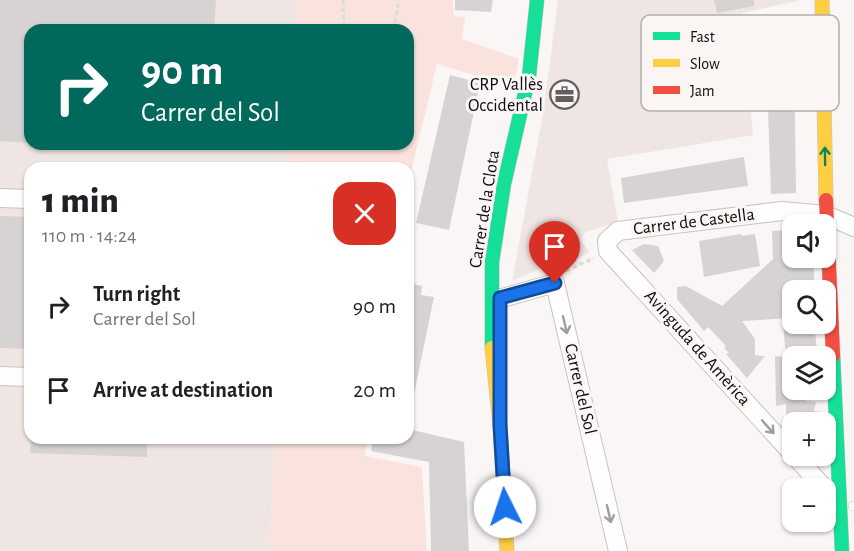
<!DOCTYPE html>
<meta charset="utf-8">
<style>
body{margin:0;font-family:"Alegreya Sans",sans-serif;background:#f6f6f6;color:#202124;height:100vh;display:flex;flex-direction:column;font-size:22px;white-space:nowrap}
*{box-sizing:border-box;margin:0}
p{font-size:20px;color:#757577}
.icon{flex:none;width:33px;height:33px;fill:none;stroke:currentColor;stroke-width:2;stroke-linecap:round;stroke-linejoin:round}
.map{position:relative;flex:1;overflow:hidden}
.drawer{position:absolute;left:24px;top:162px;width:390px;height:282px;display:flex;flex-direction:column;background:#fff;border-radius:18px;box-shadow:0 2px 4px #0004}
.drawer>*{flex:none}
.top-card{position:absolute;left:24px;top:24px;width:390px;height:126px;border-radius:18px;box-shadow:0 2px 4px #0004;background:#00695c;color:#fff;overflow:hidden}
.fabs{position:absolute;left:782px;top:214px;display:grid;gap:12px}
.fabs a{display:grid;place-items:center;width:54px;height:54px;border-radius:12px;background:#fff;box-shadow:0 2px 4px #0004;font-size:30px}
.pin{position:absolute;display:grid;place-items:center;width:51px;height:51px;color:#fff;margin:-62px -26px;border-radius:50% 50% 50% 0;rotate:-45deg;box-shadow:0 0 6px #0007}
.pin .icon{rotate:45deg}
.me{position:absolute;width:66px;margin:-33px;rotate:356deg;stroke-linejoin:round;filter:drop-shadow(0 0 4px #0008)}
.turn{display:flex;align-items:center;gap:21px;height:126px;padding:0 18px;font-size:27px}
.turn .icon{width:78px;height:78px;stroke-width:2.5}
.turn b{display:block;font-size:42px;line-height:51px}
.round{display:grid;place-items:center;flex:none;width:63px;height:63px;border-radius:18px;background:#f6f6f6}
.summary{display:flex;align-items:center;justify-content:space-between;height:102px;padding:0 18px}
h1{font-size:36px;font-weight:800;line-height:45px}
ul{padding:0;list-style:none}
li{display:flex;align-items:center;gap:18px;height:84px;padding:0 18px}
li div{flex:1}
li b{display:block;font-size:22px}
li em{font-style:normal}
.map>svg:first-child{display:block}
.built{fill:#efe5e3}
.green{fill:#fae3dd}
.building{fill:#d6d3d2}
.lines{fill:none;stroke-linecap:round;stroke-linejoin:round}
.lane-casing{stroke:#c6c3c3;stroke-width:10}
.street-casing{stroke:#c6c3c3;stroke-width:20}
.fast-casing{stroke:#c6c3c3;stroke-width:15}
.slow-casing{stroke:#c6c3c3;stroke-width:15}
.jam-casing{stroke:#c6c3c3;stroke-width:15}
.path{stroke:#dbdbdb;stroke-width:3;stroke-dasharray:4.5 3;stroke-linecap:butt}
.lane{stroke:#fefefe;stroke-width:9}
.street{stroke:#fefefe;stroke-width:18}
.fast{stroke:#16e098;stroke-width:14}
.slow{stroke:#ffcf43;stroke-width:14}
.jam{stroke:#f24e42;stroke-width:14}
.oneway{stroke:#138159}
.oneway2{stroke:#9e9e9e}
.route-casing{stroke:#114b97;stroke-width:15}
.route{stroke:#1a73e8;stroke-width:10}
.labels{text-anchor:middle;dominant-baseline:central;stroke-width:6;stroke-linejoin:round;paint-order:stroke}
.poi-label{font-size:18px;fill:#0f0d0d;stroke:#fbf5f3;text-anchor:end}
.street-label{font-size:18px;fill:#0f0d0d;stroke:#fbf5f3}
.key{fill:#fbf5f3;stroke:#b4afae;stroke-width:1.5}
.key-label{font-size:16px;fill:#0f0d0d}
</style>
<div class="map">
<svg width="854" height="551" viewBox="0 0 854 551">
<rect width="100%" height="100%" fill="#f9f6f5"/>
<path class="built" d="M 0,0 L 298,0 L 296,30 L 30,30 L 30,144 L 290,144 L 289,168 L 30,168 L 30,438 L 275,438 L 269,551 L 0,551 Z
M 558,0 L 801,0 L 742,13 L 753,135 L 607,159 L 618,222 L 586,232 L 580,240 L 590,252 L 560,268 L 553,263 L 512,281 L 543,114 Z"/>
<path class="green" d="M 298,0 L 453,0 L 454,17 L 465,16 L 462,39 L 519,59 L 513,87 L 437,64 L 408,184 L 408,168 L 289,168 L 290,144 L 408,144 L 408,30 L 296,30 Z
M 275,438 L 368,438 L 365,456 L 422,467 L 427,551 L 269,551 Z"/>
<path class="building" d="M 0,0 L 216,0 L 214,30 L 30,30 L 30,143 L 0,141 Z
M 455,0 L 493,0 L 491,12 L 455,10 Z
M 714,0 L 754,0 L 754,6 L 717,13 Z
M 766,52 L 794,52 L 796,193 L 771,194 Z
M 450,75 L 480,83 L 449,230 L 416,223 Z
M 744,157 L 748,186 L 624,203 L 621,178 Z
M 0,216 L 30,217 L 30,349 L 0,348 Z
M 792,230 L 792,258 L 813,258 L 815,291 L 792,291 L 792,318 L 742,321 L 755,339 L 755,355 L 765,356 L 747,378 L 726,354 L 729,353 L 724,348 L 726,346 L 708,327 L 704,331 L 677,299 L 677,287 L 686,286 L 722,306 L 773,259 L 772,231 Z
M 741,234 L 741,236 L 755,234 L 760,266 L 704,277 L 699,241 Z
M 644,244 L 658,246 L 664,261 L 654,273 L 632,250 Z
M 408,283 L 422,286 L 421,295 L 434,297 L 414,394 L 408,393 Z
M 783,324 L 814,324 L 818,357 L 792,357 L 792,392 L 816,394 L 816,397 L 804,401 L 816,402 L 814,411 L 820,412 L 821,423 L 798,423 L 798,415 L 786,416 L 786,404 L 776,406 L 775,356 L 786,357 Z
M 408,429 L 464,442 L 469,551 L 431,551 L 429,462 L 371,451 L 373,438 L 408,438 Z
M 31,438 L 147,438 L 147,457 L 30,453 Z"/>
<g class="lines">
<defs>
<path id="lane" d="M 853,506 L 854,506"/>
<path id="street" d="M 0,198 L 30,199
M 499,299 L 555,283 L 618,551
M 0,376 L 30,377
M 792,453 L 608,251 L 607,241 L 618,231 L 782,211 L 826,215 L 854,227
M 795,456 L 825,489"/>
<path id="fast" d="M 492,348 L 492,262 L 504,184 L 529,76 L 537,0
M 833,355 L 842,551"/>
<path id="slow" d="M 822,0 L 826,200
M 492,348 L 500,425 L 507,551"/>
<path id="jam" d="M 826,200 L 833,355"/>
</defs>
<use href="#lane" class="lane-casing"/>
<use href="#street" class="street-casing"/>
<use href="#fast" class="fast-casing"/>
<use href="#slow" class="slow-casing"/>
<use href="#jam" class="jam-casing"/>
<path class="path" d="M 343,0 L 344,30
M 394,30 L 399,0
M 566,271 L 594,258"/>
<use href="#lane" class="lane"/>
<use href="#street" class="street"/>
<use href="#fast" class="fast"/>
<use href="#slow" class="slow"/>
<use href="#jam" class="jam"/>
</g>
<defs><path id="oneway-shaft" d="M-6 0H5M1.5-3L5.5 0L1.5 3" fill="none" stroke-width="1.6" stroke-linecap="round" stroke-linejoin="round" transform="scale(1.5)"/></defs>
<use class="oneway" href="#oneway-shaft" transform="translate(825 156) rotate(-91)"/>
<g class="oneway2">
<use href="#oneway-shaft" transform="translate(565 325) rotate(77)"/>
<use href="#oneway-shaft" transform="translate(768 427) rotate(48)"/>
<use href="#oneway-shaft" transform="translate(609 514) rotate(77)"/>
</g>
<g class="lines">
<defs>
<path id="route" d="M 505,507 L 500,425 L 500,298 L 555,283"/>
</defs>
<use href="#route" class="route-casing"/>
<use href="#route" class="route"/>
</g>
<defs>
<symbol id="office-ring" viewBox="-11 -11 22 22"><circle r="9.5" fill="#fbf5f3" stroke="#615f5e" stroke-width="1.5"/><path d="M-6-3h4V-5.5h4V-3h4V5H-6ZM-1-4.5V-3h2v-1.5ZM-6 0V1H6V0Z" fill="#615f5e"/></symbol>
</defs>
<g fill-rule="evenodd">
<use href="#office-ring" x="548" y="78" width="33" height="33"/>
</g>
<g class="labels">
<g class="poi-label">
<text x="543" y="85">CRP Vallès<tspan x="543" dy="21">Occidental</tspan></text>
</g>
<g class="street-label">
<text transform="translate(485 209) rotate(-81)">Carrer de la Clota</text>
<text transform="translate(694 222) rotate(-7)">Carrer de Castella</text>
<text transform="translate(697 348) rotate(48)">Avinguda de Amèrica</text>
<text transform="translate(580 389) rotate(77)">Carrer del Sol</text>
</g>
</g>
<rect x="641" y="15" width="198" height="96" rx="9" class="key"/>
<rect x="653" y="32" width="27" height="8" fill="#16e098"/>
<rect x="653" y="59" width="27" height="8" fill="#ffcf43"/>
<rect x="653" y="86" width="27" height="8" fill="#f24e42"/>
<g class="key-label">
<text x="690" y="42">Fast</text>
<text x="690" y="69">Slow</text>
<text x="690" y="96">Jam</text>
</g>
</svg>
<div class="fabs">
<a><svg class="icon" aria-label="sound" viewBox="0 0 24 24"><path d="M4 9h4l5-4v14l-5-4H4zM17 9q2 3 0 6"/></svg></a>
<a><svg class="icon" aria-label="search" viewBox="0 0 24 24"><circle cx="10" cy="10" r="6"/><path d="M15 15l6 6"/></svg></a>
<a><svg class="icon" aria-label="layers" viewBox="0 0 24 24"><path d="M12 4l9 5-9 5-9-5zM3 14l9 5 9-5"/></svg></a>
<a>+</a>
<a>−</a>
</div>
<div class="pin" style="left:555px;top:283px;background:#d93025"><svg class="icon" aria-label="arrive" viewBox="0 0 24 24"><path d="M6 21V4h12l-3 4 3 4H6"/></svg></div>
<svg class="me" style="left:505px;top:507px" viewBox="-20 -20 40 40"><circle r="19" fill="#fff"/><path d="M0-13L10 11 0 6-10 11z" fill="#1a73e8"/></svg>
<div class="top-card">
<div class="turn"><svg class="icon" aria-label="right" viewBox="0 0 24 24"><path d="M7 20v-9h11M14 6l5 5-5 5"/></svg><div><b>90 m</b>Carrer del Sol</div></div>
</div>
<section class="drawer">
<div class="summary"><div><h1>1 min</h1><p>110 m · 14:24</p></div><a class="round" style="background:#d93025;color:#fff"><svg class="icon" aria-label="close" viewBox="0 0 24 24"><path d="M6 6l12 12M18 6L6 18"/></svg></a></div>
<ul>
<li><svg class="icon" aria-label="right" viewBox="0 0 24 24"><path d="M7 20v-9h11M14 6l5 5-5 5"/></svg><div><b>Turn right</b><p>Carrer del Sol</p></div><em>90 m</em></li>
<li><svg class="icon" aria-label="arrive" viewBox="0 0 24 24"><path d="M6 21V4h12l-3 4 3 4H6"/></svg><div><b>Arrive at destination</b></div><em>20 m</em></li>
</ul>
</section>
</div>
